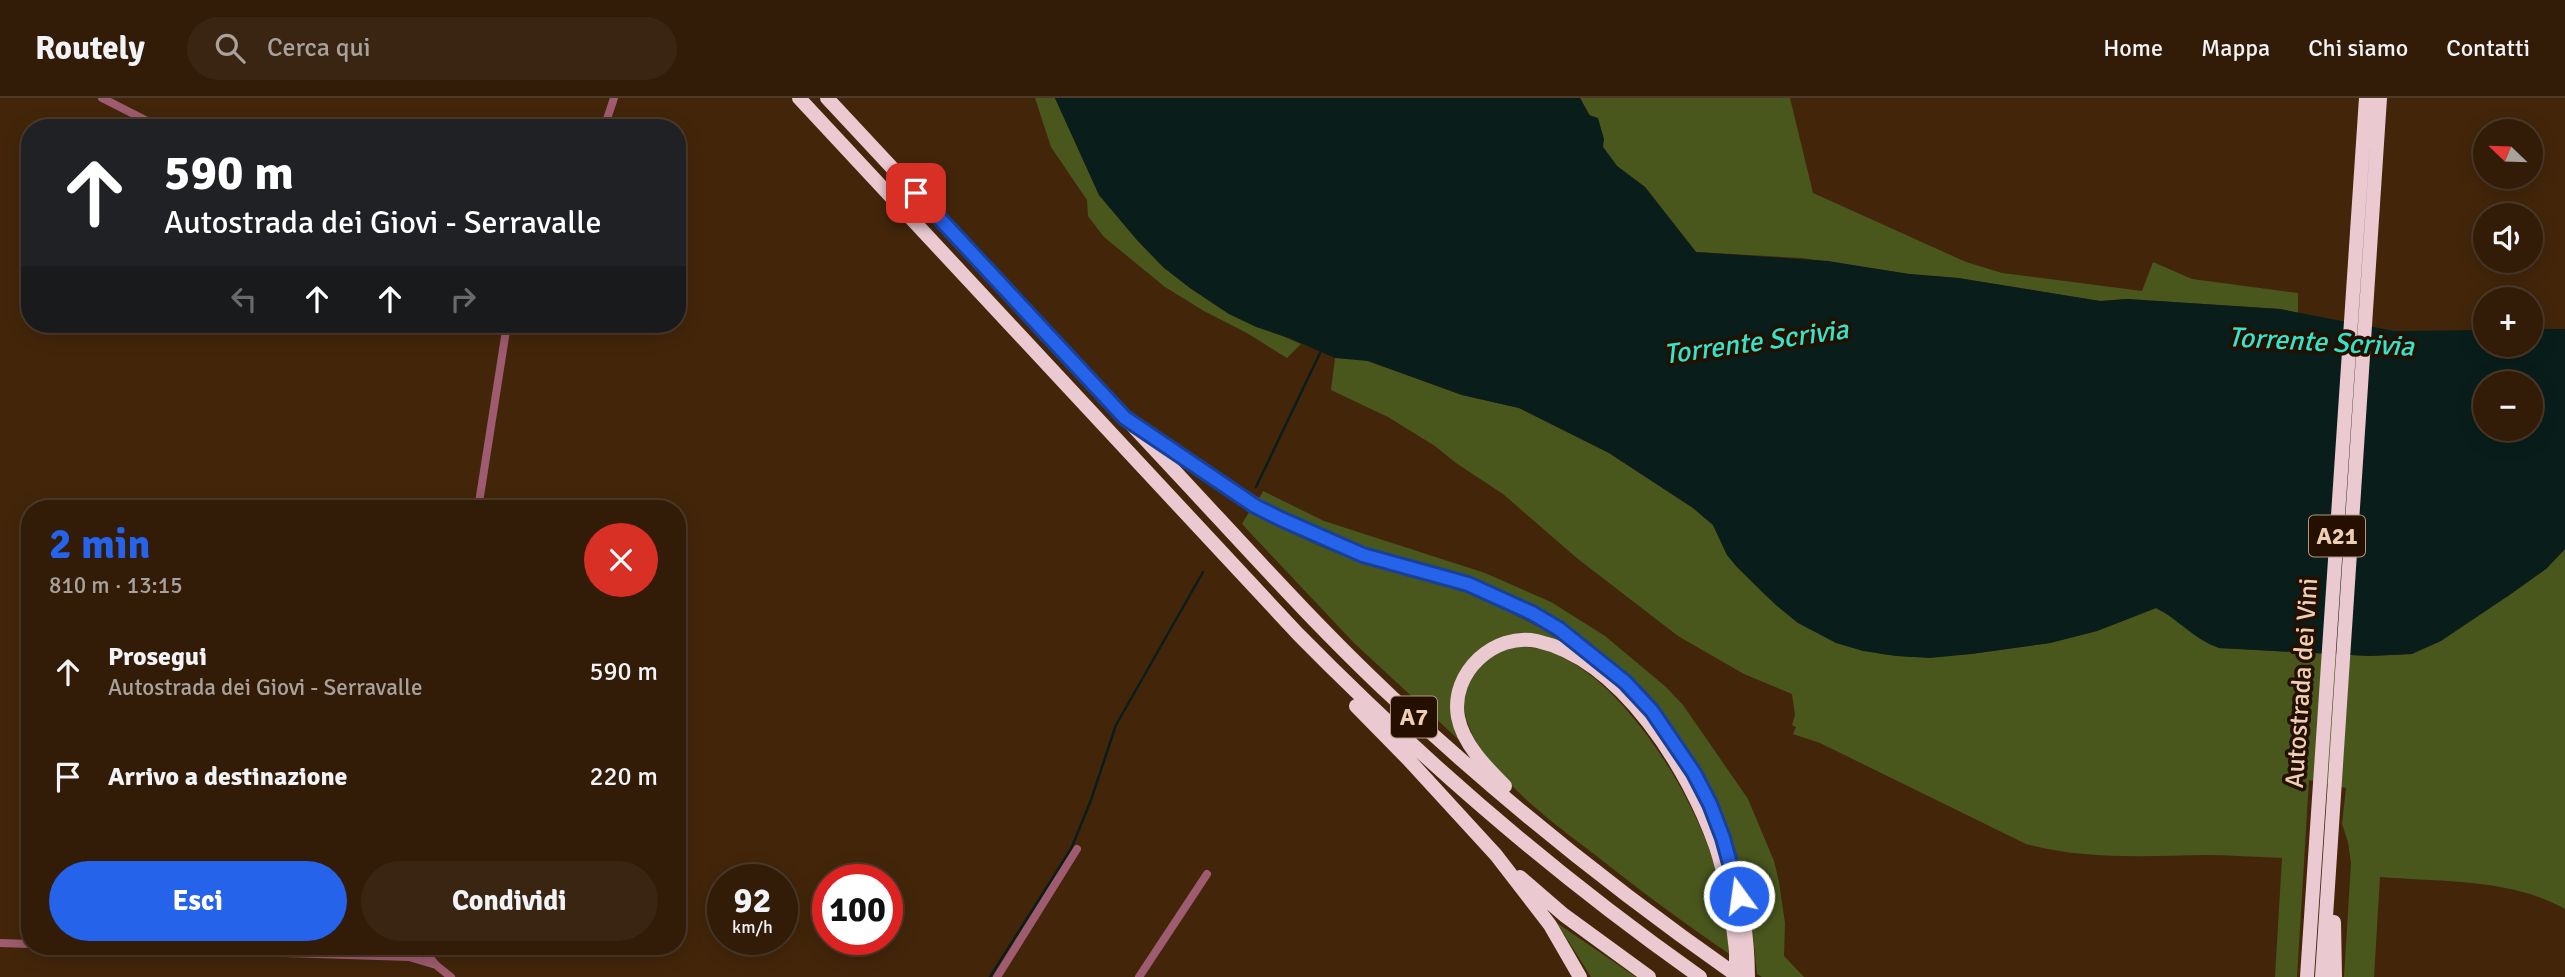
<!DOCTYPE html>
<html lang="it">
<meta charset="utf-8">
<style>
body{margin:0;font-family:Signika,sans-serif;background:#3a2512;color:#f1f3f6;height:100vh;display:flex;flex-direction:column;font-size:26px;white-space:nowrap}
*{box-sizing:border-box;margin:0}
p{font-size:23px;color:#a8a19c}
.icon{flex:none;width:38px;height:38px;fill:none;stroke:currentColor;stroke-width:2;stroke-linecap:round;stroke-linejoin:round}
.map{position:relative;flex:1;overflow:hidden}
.panel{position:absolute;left:21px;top:402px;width:665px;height:455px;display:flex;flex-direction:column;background:#321c08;border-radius:28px;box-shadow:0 4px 18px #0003,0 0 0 2px #4d3a29}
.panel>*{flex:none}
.banner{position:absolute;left:21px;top:21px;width:665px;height:214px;border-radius:28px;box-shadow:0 4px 18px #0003,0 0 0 2px #4d3a29;background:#202124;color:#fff;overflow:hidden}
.needle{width:46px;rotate:293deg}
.fabs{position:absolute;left:2473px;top:21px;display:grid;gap:14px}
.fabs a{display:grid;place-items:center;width:70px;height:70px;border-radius:50%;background:#321c08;box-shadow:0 4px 18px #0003,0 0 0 2px #4d3a29;font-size:35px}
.speed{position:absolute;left:707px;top:766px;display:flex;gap:14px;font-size:35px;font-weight:700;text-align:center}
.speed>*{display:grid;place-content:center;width:91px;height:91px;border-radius:50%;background:#321c08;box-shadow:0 4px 18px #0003,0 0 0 2px #4d3a29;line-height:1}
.speed small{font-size:18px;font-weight:400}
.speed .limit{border:10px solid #d22;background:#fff;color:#111}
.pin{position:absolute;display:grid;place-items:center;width:60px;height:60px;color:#fff;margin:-30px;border-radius:14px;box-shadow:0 4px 10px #0006}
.me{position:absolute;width:77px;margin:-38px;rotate:346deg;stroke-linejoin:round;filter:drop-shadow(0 0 5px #0008)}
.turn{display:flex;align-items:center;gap:24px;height:147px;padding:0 28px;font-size:32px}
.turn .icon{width:91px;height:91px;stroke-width:2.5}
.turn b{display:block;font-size:49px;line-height:60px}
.lanes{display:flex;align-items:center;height:66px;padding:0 28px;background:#0003;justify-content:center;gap:35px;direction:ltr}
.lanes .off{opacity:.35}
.round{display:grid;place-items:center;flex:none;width:74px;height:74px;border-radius:37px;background:#3a2512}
.headline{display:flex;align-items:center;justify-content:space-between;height:119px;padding:0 28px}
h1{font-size:42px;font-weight:700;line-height:52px;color:#2563eb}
.cta{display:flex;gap:14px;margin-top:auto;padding:14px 28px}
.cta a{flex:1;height:80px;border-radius:42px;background:#2563eb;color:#fff;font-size:28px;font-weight:700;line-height:80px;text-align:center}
.cta a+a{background:#3a2512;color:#f1f3f6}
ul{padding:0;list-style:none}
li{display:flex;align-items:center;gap:21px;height:105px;padding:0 28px}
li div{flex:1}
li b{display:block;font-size:26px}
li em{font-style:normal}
header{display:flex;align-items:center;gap:42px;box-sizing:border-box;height:98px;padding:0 35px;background:#321c08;border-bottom:2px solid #4d3a29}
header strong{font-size:33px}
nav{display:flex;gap:38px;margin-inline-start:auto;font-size:24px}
.search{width:490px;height:63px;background:#3a2512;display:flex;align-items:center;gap:18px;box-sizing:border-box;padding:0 24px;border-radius:38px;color:#a8a19c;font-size:26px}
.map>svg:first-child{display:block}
.green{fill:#49571d}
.water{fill:#091e1b;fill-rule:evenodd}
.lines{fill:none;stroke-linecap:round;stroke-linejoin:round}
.stream{stroke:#091e1b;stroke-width:2.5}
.street{stroke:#9f5b6f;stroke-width:8}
.highway{stroke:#ebc9d1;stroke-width:14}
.highway-bridge{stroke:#ebc9d1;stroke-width:14}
.route-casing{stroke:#184099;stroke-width:18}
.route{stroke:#2563eb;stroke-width:12}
.labels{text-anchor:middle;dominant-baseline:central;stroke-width:7;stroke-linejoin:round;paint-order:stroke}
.shield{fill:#251000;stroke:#b2967f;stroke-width:2}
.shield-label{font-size:24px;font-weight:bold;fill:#eecfb6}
.street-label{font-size:26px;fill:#eecfb6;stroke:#251000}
.water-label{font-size:28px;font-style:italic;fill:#33e3cc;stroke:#251000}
</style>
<header>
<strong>Routely</strong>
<div class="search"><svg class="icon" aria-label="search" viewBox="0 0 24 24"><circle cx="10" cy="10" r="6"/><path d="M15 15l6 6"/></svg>Cerca qui</div>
<nav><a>Home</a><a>Mappa</a><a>Chi siamo</a><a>Contatti</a></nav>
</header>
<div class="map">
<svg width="2565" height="879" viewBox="0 0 2565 879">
<rect width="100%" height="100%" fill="#43260a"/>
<path class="green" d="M 1035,0 L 1055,0 L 1099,97 L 1137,142 L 1163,169 L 1190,190 L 1229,216 L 1301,246 L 1287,260 L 1247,235 L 1204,213 L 1165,189 L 1104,139 L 1088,118 L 1087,102 L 1051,49 Z
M 1580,0 L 1790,0 L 1813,95 L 1966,164 L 2002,175 L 2142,193 L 2153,164 L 2192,181 L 2298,195 L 2298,215 L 2280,211 L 2127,201 L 2100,203 L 1958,180 L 1909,176 L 1802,160 L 1696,154 L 1645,89 L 1617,68 L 1603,49 L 1601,36 Z
M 1345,259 L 1368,263 L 1462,297 L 1519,310 L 1609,355 L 1693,410 L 1713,427 L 1727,457 L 1737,469 L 1766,498 L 1798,525 L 1881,556 L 1910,559 L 1971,556 L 2050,545 L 2097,533 L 2156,510 L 2171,517 L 2219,550 L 2369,558 L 2412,556 L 2508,498 L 2546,471 L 2565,451 L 2565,811 C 2510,780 2441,784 2380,779 L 2374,879 L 2344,879 L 2351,765 L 2348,744 L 2342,726 L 2346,690 L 2309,682 L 2297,879 L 2275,879 L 2282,760 C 2256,759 2231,757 2205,757 C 2145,758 2085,762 2026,746 L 1820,645 L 1793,636 L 1796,629 L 1792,627 L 1795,617 L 1792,596 L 1744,576 L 1678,538 L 1578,461 L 1503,396 L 1456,365 L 1435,348 L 1388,319 L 1331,292 L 1335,260 Z
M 1263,393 L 1324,423 L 1485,475 L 1551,504 L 1605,538 L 1666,589 L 1683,607 L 1748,701 L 1774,763 L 1779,784 L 1785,825 L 1784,858 L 1804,879 L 1762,879 L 1757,876 L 1753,837 L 1736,762 L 1723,723 L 1711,694 L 1695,667 L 1656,611 L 1575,538 L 1305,426 L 1259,401 Z
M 1249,414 L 1319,448 L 1359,463 L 1474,496 L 1539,529 L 1575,552 L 1518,537 L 1454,586 C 1449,607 1452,622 1459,642 L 1354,545 L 1242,426 Z
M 1516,548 C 1531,549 1544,551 1558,557 C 1630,589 1701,708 1719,783 C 1725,807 1727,833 1731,857 C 1684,825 1638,791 1594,756 C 1549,721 1409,624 1487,560 C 1494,554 1507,552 1516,548 Z
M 1557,825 L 1636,879 L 1591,879 Z"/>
<path class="water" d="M 1055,0 L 1580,0 L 1589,17 L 1598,20 L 1604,41 L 1603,49 L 1617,68 L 1645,89 L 1696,154 L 1828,163 L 1909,176 L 1958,180 L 2100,203 L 2127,201 L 2280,211 L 2394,233 L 2485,232 L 2485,247 L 2530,247 L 2531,231 L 2565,231 L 2565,451 L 2546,471 L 2508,498 L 2441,543 L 2412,556 L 2369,558 L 2219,550 C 2195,542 2178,521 2156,510 L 2097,533 L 2050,545 L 1971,556 L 1930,560 L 1896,558 L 1863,553 L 1836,545 L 1798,525 L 1777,508 L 1737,469 L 1727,457 L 1713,427 L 1693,410 L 1609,355 L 1519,310 L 1462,297 L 1368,263 L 1335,260 L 1289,240 L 1256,229 L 1229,216 L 1190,190 L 1163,169 L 1137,142 L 1099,97 ZM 2485,285 L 2530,285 L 2530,331 L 2485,331 Z"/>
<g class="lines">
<path class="stream" d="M 1256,389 L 1321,253
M 990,879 L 1071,751 L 1091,702 L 1116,627 L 1203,474"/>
<path class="street" d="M 102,0 L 161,30
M 604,30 L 614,0
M 478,411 L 507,226
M 0,845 L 30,846
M 102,849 L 409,859 L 436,867
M 421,849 L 436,867 L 451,879
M 997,879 L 1077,751
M 1139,879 L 1207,776"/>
<path class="highway" d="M 799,0 L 1298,536 C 1422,662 1555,777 1700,879
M 827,0 C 942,123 1056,246 1171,369 C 1243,446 1314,526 1392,599 C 1501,701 1617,794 1739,879
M 1147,334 C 1205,373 1258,413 1323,441 C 1380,465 1442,474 1498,499 C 1648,566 1747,715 1748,879
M 1356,608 L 1408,661 L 1496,757 L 1550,827 L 1580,879
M 1505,688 C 1486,669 1463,646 1458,619 C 1450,575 1494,534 1537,543 C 1622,562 1689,672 1716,749 C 1727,782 1732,817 1736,853
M 1520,779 L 1564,817 L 1649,879
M 2334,824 L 2335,879
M 2307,879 L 2366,0
M 2322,879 L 2380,0"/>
<path class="highway-bridge" d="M 1736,853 L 1736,879"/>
</g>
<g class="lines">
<defs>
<path id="route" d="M 916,95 L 1125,320 L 1255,408 L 1281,421 L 1363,457 L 1468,486 L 1532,515 L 1559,531 L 1625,584 L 1652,613 L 1694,675 L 1710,706 L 1723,740 L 1739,798"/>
</defs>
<use href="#route" class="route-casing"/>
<use href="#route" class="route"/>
</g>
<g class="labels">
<g class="shield">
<rect x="2309" y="417.5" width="56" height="41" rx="5"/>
<rect x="1391" y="598.5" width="46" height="41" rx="5"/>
</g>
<g class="shield-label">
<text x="2337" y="438">A21</text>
<text x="1414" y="619">A7</text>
</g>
<g class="street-label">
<text transform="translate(2302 585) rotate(-86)">Autostrada dei Vini</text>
</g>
<g class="water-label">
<text transform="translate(1756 244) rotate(-8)">Torrente Scrivia</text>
<text transform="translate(2321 244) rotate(3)">Torrente Scrivia</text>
</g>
</g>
</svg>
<div class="fabs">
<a><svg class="needle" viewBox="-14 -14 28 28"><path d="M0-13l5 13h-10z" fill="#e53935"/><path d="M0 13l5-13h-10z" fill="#a8a19c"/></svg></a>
<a><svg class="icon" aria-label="sound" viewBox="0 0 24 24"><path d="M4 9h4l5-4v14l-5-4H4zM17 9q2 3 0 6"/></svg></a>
<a>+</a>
<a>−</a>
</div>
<div class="speed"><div>92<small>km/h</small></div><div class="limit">100</div></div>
<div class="pin" style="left:916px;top:95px;background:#d93025"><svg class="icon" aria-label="arrive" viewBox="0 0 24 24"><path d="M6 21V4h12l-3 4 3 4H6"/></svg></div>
<svg class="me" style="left:1739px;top:798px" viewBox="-20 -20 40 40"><circle r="17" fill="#2563eb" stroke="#fff" stroke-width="3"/><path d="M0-11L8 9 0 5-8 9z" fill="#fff"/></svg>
<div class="banner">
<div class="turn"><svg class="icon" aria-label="ahead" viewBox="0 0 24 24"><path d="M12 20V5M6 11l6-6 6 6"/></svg><div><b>590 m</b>Autostrada dei Giovi - Serravalle</div></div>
<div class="lanes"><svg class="icon off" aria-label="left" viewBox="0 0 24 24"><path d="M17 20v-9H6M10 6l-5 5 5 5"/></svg><svg class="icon" aria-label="ahead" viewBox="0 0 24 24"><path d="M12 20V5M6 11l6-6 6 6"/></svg><svg class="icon" aria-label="ahead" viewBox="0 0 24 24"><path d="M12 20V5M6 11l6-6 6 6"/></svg><svg class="icon off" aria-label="right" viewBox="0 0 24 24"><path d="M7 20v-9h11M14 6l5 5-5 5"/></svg></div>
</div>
<section class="panel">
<div class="headline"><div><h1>2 min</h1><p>810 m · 13:15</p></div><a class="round" style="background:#d93025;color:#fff"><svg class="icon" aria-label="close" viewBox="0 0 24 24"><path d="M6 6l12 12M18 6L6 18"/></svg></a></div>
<ul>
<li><svg class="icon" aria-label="ahead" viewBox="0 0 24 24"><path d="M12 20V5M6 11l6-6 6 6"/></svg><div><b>Prosegui</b><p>Autostrada dei Giovi - Serravalle</p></div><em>590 m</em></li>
<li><svg class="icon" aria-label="arrive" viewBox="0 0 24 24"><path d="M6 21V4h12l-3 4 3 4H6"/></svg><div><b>Arrivo a destinazione</b></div><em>220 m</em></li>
</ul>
<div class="cta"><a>Esci</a><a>Condividi</a></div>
</section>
</div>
